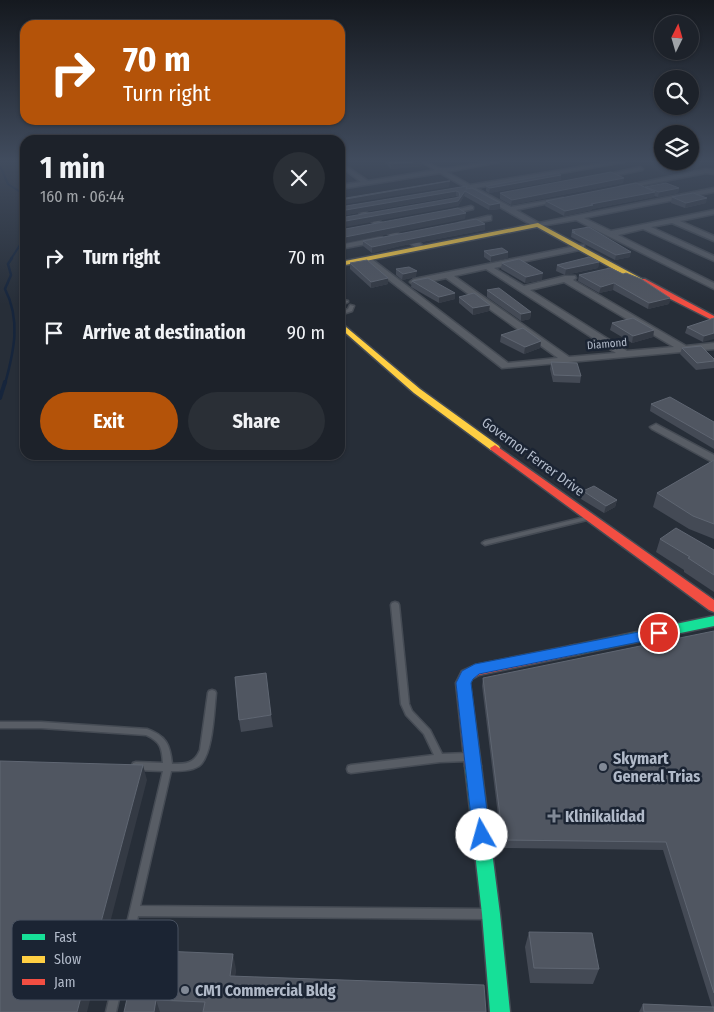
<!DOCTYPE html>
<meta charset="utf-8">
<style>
body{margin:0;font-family:"Fira Sans Condensed",sans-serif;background:#2a2f36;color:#f1f3f6;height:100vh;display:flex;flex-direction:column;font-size:19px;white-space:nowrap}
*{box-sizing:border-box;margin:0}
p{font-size:16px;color:#a0a4a8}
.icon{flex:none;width:28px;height:28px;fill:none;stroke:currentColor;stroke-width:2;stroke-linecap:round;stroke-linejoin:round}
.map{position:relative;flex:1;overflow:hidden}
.details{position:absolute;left:20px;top:135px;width:325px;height:325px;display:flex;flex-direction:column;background:#1d222a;border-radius:15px;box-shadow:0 1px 4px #0004,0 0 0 1px #3b3f47}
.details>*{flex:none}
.banner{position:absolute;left:20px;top:20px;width:325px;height:105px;border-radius:15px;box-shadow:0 1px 4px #0004,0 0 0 1px #3b3f47;background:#b45309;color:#fff;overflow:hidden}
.needle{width:32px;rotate:5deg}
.buttons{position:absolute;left:654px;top:15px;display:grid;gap:10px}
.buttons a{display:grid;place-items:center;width:45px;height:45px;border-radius:50%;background:#1d222a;box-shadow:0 1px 4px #0004,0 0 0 1px #3b3f47;font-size:25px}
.pin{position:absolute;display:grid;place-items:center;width:42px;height:42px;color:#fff;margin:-21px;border:2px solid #fff;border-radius:50%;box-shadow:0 1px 5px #0007}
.me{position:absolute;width:55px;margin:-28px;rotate:353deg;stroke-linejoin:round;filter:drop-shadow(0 0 4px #0008)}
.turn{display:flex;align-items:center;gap:18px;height:105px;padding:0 20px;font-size:22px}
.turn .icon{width:65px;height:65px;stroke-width:2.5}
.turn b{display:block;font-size:35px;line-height:42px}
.round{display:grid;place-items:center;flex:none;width:52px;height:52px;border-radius:26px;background:#2a2f36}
.overview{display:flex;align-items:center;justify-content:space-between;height:85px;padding:0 20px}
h1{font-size:30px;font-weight:700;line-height:38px}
.cta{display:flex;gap:10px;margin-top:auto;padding:10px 20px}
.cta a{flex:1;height:58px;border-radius:30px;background:#b45309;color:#fff;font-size:20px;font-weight:700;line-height:58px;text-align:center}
.cta a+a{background:#2a2f36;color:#f1f3f6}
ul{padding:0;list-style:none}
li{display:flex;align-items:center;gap:15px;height:75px;padding:0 20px}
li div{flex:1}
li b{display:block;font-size:19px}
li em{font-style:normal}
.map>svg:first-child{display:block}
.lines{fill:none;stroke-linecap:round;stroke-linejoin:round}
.stream-far2{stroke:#16253c;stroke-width:2}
.stream-far1{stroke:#16253c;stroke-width:2.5}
.stream{stroke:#16253c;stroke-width:4}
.lane-casing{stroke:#454b54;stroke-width:3}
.street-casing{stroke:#454b54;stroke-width:3}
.fast-casing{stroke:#454b54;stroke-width:3}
.slow-casing{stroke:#454b54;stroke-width:3}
.jam-casing{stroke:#454b54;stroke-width:3}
.lane{fill:#585d65;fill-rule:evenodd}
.street{fill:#585d65;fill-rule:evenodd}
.fast{fill:#16e098;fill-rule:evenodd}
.slow{fill:#ffcf43;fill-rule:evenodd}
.jam{fill:#f24e42;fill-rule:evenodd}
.wall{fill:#444a55}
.shaded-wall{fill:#343a44}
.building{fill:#505661;stroke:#5f6672}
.route{fill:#1a73e8;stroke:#114b97}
.poi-dot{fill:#818996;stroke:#1b2433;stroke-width:2}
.labels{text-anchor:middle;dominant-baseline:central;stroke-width:5;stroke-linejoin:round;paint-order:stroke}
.far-street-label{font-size:11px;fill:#b1bac9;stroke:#1b2433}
.street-label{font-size:14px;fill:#b1bac9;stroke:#1b2433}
.near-poi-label{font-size:16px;font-weight:bold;fill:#b1bac9;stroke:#1b2433;text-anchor:start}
.key{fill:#1b2433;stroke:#485160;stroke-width:1}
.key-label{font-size:14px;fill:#b1bac9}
</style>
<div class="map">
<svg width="714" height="1012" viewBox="0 0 714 1012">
<rect width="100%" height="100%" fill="#272e38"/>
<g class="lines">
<path class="stream-far2" d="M 0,166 L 8,184 L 25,195
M 11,259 L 25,237"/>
<path class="stream-far1" d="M 5,384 C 14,351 21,320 5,289 L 11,275 L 8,264 L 12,258"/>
<path class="stream" d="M 0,398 L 5,382"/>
<defs>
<path id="lane" d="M 340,299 L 348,301 L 348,302 L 346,303 L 340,301 Z
M 350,305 L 354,306 L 352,311 L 340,315 L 340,312 L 348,309 Z
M 589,516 L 592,518 L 591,519 L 485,545 L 482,543 L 485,541 Z
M 395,602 L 398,603 L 399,605 L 409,704 L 412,711 L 430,730 L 442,754 L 468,753 L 471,754 L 472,757 L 471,760 L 468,761 L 440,762 L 351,773 L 348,772 L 347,769 L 348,766 L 351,765 L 434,755 L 424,734 L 406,715 L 401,704 L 391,605 L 392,603 Z
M 212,690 L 215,691 L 216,693 C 214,710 213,756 199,766 C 191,771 180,771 171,771 L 140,906 L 485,909 L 489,911 L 490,914 L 489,917 L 485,919 L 138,916 L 116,1012 L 106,1012 L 163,771 L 136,770 L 133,769 L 132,766 L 133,763 L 136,762 L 163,763 C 162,748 161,742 146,735 L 41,728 L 0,728 L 0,722 L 41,722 L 147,729 C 166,736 170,744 172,764 C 186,764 194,764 200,750 L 208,693 L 209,691 Z"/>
<path id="street" d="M 340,162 L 368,181 L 435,170 L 422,162 C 430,162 436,169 444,168 C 462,168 480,162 499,162 L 447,172 L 470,185 L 610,162 L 624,162 L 476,188 L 511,207 L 563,198 L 563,200 L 516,210 L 539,223 L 714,188 L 714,192 L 584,218 L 611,231 L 714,210 L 714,214 L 680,221 L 714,236 L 714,241 L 672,223 L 651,227 L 714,256 L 714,261 L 643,229 L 618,235 L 714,283 L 714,289 L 576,220 L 535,227 L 440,173 L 340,189 L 340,185 L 361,182 L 340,166 Z
M 640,167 L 643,169 L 642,170 L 598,179 L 595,177 Z
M 706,169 L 714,170 L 714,174 L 706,173 L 623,189 L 620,187 Z
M 353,206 L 357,206 L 399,234 L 411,236 L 426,248 L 419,250 L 406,240 L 394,238 L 353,208 Z
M 471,206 L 473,207 L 473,209 L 446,215 L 442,213 Z
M 488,216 L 491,216 L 491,220 L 463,225 L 459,223 Z
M 379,237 L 382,237 L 382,241 L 340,249 L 340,245 Z
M 581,245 L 584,245 L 584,249 L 494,268 L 524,286 L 565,276 L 575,276 L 576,278 L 573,280 L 686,346 L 714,343 L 714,349 L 502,368 L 362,259 L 369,257 L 508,363 L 558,358 L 446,278 L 414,285 L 410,282 L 414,279 ZM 486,269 L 616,353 L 569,357 L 454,276 ZM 564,282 L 674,347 L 627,351 L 530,290 Z
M 656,424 L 714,455 L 714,463 L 652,429 L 650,427 Z"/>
<path id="fast" d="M 714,616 L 714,626 L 575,655 L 570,654 L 568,650 L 570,646 L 575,645 Z
M 473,759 L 478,761 L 481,766 L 500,914 L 510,1012 L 490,1012 L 482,914 L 465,766 L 468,761 Z"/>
<path id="slow" d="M 538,223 L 646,281 L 639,283 L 537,227 L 340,266 L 340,262 Z
M 340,322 L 420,389 L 499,446 L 500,448 L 499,450 L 491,450 L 414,393 L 340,328 Z"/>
<path id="jam" d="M 639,279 L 645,279 L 714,316 L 714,321 L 639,283 Z
M 495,445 L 714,600 L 714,612 L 709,610 L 491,450 L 490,448 Z
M 575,645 L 580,646 L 582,650 L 580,654 L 479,675 L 472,679 L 470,683 L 481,766 L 478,771 L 473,773 L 468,771 L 465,766 L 456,683 L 462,671 L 475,665 Z"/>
</defs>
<use href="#lane" class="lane-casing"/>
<use href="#street" class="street-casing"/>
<use href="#fast" class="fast-casing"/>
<use href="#slow" class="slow-casing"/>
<use href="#jam" class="jam-casing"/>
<use href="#lane" class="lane"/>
<use href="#street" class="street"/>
<use href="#fast" class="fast"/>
<use href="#slow" class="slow"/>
<use href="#jam" class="jam"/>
</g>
<path class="wall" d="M 384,162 L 422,162 L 422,166 L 391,169 Z
M 561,175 L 561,180 L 489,193 L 486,191 L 486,186 Z
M 623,183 L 511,205 L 500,199 L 500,193 Z
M 467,186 L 467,188 L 500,209 L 489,210 L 464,196 L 458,206 L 458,197 L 456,196 L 340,216 L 340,207 Z
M 645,188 L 679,188 L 678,193 L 658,197 L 654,196 L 654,197 L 592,209 L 592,210 L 564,216 L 545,206 L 546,201 Z
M 672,197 L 706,203 L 685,208 L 671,203 Z
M 485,224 L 485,230 L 400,246 L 372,253 L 363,246 L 363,241 Z
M 572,230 L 630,257 L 615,260 L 571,237 Z
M 484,251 L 508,258 L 491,262 L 484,257 Z
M 599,262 L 598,268 L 565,275 L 556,271 L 557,265 Z
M 350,263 L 388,278 L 388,284 L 371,288 L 350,269 Z
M 502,263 L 542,280 L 525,283 L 501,269 Z
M 396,269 L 416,277 L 402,280 L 396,275 Z
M 579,275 L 670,298 L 669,304 L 648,309 L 613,290 L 599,293 L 578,281 Z
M 412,281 L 455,299 L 439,303 L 411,287 Z
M 487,290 L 531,312 L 530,319 L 521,321 L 487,297 Z
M 459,297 L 489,311 L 473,315 L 459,303 Z
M 714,318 L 703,342 L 685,333 L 687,327 Z
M 612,323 L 654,330 L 653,337 L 632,343 L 610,330 Z
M 501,335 L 541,341 L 540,348 L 524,354 L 500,342 Z
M 682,348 L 714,359 L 714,368 L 696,370 L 680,354 Z
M 551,362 L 581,376 L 580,383 L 553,382 L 550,369 Z
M 651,404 L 714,422 L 714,449 L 650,411 Z
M 714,460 L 714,539 L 689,529 L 653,507 L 657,493 Z
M 583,491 L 617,500 L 615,507 L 604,513 L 581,499 Z
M 660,539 L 714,550 L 714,592 L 684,572 L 684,570 L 656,552 Z
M 714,631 L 714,1012 L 639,1012 L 643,1004 L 712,1007 L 663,850 L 502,848 L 482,686 L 483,678 Z
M 271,715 L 273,727 L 241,732 L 239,720 Z
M 529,932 L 599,969 L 593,984 L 530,983 L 525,947 Z
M 236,969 L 235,976 L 486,1012 L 124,1012 Z"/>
<path class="shaded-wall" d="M 413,162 L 422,162 L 422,166 L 391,169 L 391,164 Z
M 561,175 L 561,180 L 489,193 L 490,188 Z
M 624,178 L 623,183 L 511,205 L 512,200 Z
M 450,181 L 449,187 L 340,205 L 340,200 Z
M 679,188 L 678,193 L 658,197 L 659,192 Z
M 456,191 L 456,196 L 340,216 L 340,211 Z
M 465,191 L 464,196 L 458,206 L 340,228 L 340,222 L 458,201 Z
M 655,192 L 654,197 L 592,209 L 592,210 L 564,216 L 565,211 L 591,204 Z
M 707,198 L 706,203 L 685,208 L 686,203 Z
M 500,203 L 500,209 L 489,210 L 490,205 Z
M 466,213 L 465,219 L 340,244 L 340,238 Z
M 485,224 L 485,230 L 400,246 L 372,253 L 372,247 L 401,241 Z
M 508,252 L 508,258 L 491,262 L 491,256 Z
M 631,252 L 630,257 L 615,260 L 616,255 Z
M 599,262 L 598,268 L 565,275 L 566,269 Z
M 417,271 L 416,277 L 402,280 L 403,274 Z
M 543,273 L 542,280 L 525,283 L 526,277 Z
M 388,278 L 388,284 L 371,288 L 371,282 Z
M 614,283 L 613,290 L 599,293 L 601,287 Z
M 455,293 L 455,299 L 439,303 L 439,297 Z
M 670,298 L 669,304 L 648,309 L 649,303 Z
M 490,305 L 489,311 L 473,315 L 473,308 Z
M 531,312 L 530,319 L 521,321 L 521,314 Z
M 654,330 L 653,337 L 632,343 L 633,336 Z
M 714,333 L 714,339 L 703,342 L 704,336 Z
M 541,341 L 540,348 L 524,354 L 525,347 Z
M 617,500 L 615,507 L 604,513 L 606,506 Z
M 143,765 L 147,780 L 87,1012 L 77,1012 Z
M 233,954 L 236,969 L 233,991 L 230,976 Z
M 156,1000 L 160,1012 L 154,1012 Z"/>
<path class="building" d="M 389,162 L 413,162 L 391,164 Z
M 611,172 L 624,178 L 512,200 L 500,193 Z
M 558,173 L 561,175 L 490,188 L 486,186 Z
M 448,181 L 450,181 L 340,200 L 340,199 Z
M 636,183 L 655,192 L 591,204 L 593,205 L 565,211 L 546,201 Z
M 666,183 L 679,188 L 659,192 L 645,187 Z
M 467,186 L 466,189 L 472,188 L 500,203 L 490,205 L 465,191 L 458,201 L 340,222 L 340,218 L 460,197 L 459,192 L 456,191 L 340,211 L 340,207 Z
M 693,193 L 707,198 L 686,203 L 672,197 Z
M 458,208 L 466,213 L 340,238 L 340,230 Z
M 476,219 L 485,224 L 401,241 L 372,247 L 363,241 Z
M 589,227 L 631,252 L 616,255 L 572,232 L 575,232 L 572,230 Z
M 502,248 L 508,252 L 491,256 L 484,251 Z
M 589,257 L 599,262 L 566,269 L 557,265 Z
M 519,259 L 543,273 L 526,277 L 502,263 Z
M 367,260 L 388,278 L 371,282 L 350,263 Z
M 409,267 L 417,271 L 403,274 L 396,269 Z
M 610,268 L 623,274 L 626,273 L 641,279 L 670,298 L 649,303 L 614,283 L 601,287 L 579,275 Z
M 428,278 L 455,293 L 439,297 L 412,281 Z
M 499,288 L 531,312 L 521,314 L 487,290 Z
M 474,293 L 490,305 L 473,308 L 459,297 Z
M 633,318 L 654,330 L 633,336 L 612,323 Z
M 714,318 L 714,333 L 704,336 L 687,327 Z
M 523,328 L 541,341 L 525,347 L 501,335 Z
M 701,346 L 714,359 L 714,361 L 697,363 L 682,348 Z
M 551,362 L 577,363 L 581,376 L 554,375 Z
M 670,397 L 714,422 L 714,440 L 651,404 Z
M 714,460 L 714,524 L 693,516 L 657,493 Z
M 594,486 L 617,500 L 606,506 L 583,491 Z
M 676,528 L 714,550 L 714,575 L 688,558 L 690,557 L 660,539 Z
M 714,631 L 714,993 L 666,842 L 503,840 L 483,678 Z
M 266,673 L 271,715 L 239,720 L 235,677 Z
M 0,761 L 143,765 L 77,1012 L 0,1012 Z
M 529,932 L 592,933 L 599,969 L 534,968 Z
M 138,950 L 233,954 L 230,976 L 484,985 L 486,1012 L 203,1012 L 205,1002 L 156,1000 L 154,1012 L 124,1012 Z
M 643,1004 L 714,1007 L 714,1012 L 644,1012 Z"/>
<linearGradient id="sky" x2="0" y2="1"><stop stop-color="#15191f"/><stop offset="0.53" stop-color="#414c5e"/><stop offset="1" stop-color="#414c5e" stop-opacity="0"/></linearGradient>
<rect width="714" height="304" fill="url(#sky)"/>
<path class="route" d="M 659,628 L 664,630 L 666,633 L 664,637 L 479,674 L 473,679 L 471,683 L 490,835 L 487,841 L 482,843 L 476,841 L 473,835 L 456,683 L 462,671 L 475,664 Z"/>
<g class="poi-dot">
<circle cx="603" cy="767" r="5"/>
<path d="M551.5 808.5h5v5h5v5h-5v5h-5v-5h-5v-5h5z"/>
<circle cx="185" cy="990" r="5"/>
</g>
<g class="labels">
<g class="far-street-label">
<text transform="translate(607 344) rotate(-5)">Diamond</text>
</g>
<g class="street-label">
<text transform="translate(533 457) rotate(36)">Governor Ferrer Drive</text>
</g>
<g class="near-poi-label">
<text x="613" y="758">Skymart<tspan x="613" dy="18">General Trias</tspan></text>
<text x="565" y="816">Klinikalidad</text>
<text x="195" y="990">CM1 Commercial Bldg</text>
</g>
</g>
<rect x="12" y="920" width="166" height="80" rx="8" class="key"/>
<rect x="22" y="934" width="23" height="6" fill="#16e098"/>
<rect x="22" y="956" width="23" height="7" fill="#ffcf43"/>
<rect x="22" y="979" width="23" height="6" fill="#f24e42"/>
<g class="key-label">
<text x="54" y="942">Fast</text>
<text x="54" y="964">Slow</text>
<text x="54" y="987">Jam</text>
</g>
</svg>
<div class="buttons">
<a><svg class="needle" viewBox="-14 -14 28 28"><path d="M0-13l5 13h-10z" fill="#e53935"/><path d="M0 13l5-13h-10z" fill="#a0a4a8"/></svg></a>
<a><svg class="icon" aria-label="search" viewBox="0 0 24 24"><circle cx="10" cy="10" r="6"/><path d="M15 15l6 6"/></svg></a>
<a><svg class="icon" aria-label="layers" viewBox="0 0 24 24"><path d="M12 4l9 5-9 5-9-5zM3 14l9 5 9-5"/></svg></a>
</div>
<div class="pin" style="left:659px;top:633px;background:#d93025"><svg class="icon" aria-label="arrive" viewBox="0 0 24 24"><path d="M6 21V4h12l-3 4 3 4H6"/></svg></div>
<svg class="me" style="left:482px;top:835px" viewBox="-20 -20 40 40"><circle r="19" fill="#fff"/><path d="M0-13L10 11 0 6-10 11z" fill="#1a73e8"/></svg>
<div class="banner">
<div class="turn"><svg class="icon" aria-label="right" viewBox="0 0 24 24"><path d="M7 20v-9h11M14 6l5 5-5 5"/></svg><div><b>70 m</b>Turn right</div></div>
</div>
<section class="details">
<div class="overview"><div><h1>1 min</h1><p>160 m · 06:44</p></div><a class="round"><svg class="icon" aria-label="close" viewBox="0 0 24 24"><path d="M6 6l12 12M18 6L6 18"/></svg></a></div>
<ul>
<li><svg class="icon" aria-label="right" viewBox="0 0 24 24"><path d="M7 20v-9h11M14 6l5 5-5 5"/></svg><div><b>Turn right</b></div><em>70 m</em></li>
<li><svg class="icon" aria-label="arrive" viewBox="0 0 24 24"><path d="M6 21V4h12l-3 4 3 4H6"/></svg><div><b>Arrive at destination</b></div><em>90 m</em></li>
</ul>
<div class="cta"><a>Exit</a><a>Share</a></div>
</section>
</div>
